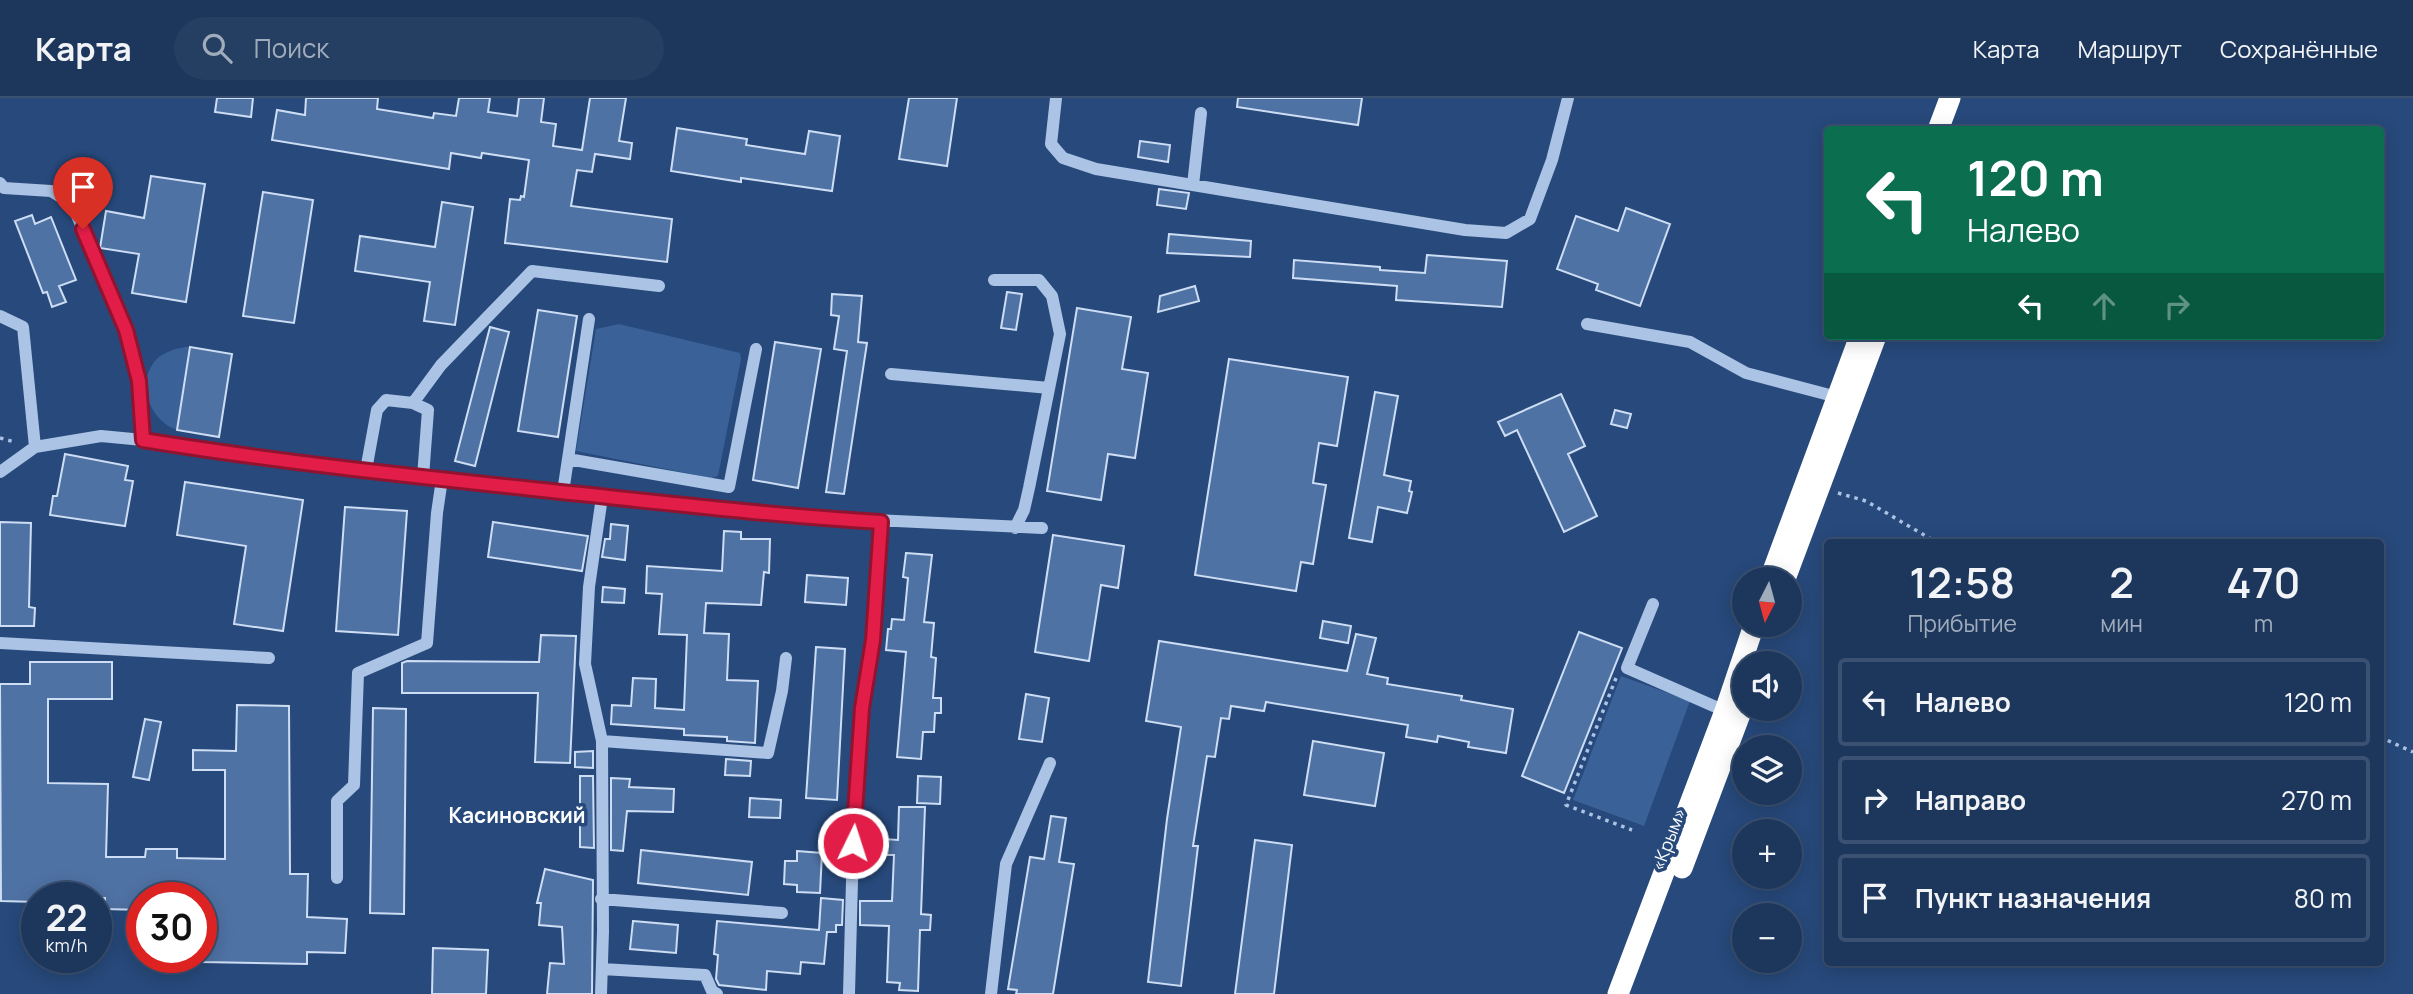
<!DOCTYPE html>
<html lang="ru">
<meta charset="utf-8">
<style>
body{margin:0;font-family:Manrope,sans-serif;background:#253f62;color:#f1f3f6;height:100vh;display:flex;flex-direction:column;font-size:26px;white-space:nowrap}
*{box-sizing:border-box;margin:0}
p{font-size:23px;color:#a0acbb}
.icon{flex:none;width:38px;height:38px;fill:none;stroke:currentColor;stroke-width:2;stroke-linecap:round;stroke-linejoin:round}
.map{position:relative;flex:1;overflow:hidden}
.details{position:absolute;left:1824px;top:441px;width:560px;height:427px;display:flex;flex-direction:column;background:#1d375c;border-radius:7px;box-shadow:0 4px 18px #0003,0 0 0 2px #3b5172}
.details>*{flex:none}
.banner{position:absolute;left:1824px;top:28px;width:560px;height:214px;border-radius:7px;box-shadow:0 4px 18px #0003,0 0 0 2px #3b5172;background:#0b6e4f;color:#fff;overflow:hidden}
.needle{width:46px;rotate:186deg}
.fabs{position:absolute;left:1732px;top:469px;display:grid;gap:14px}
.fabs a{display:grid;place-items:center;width:70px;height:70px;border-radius:50%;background:#1d375c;box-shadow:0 4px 18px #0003,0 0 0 2px #3b5172;font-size:35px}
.speed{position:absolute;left:21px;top:784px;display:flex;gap:14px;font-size:35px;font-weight:700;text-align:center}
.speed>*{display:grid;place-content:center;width:91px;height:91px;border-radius:50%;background:#1d375c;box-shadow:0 4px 18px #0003,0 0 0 2px #3b5172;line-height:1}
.speed small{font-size:18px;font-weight:400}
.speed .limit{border:10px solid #d22;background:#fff;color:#111}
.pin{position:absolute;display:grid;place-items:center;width:60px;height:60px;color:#fff;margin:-72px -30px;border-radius:50% 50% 50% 0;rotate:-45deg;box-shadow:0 0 7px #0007}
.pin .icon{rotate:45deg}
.me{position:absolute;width:77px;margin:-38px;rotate:4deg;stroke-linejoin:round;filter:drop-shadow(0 0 5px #0008)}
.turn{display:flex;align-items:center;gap:24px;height:147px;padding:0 28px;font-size:32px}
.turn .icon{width:91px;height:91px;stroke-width:2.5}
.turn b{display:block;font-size:49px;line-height:60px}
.lanes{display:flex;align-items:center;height:66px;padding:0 28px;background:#0003;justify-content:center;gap:35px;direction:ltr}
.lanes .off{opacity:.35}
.eta{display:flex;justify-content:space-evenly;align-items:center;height:119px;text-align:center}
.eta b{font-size:42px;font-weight:600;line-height:49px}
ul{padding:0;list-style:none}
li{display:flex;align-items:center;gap:21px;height:88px;margin:0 14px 10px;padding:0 14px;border:4px solid #3b5172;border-radius:7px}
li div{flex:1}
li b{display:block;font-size:26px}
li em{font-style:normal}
header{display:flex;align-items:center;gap:42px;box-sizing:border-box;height:98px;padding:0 35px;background:#1d375c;border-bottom:2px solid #3b5172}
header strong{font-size:33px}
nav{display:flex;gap:38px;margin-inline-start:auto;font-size:24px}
.search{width:490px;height:63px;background:#253f62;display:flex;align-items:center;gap:18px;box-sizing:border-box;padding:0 24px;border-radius:38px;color:#a0acbb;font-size:26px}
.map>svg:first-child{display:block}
.grass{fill:#3a6298}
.building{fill:#4f72a4;stroke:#cdddf3;stroke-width:2}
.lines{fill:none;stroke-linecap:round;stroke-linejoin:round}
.path{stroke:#abc3e4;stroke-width:3.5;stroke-dasharray:3.5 5;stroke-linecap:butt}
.minor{stroke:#abc3e4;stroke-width:12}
.highway{stroke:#fff;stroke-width:21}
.route-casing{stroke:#92132f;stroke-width:18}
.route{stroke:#e11d48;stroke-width:12}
.labels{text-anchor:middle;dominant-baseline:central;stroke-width:7;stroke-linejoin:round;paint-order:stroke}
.street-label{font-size:18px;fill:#fff;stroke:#27497b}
.quarter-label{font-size:21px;font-weight:bold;fill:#fff;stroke:#27497b}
</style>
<header>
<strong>Карта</strong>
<div class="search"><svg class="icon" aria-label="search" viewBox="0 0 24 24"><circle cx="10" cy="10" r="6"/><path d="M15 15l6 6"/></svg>Поиск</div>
<nav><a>Карта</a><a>Маршрут</a><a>Сохранённые</a></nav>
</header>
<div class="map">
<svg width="2413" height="896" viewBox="0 0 2413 896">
<rect width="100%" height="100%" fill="#27497b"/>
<path class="grass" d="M 619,226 L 740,255 L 741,261 L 718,378 L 711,380 L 576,353 L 596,231 Z
M 185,249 L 190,249 L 177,332 C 153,324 137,291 152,267 C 158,256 173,251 185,249 Z
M 1621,578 L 1690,603 L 1644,728 L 1573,702 Z"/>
<path class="building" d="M 217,0 L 253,0 L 251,19 L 215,14 Z
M 306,0 L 378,0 L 377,11 L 433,20 L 434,15 L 456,18 L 459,0 L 490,0 L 488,14 L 517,18 L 519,0 L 544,0 L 541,24 L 556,26 L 553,48 L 582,52 L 590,0 L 626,0 L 619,43 L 632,45 L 630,61 L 595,56 L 592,74 L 577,72 L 571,108 L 672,121 L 667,164 L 505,145 L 510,101 L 520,102 L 521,98 L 524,99 L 529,62 L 482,55 L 481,60 L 451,55 L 449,71 L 272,42 L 277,12 L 305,17 Z
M 909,0 L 957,0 L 947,68 L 899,61 Z
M 1238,0 L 1362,0 L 1358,27 L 1237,9 Z
M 677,30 L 747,41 L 746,47 L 805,56 L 809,33 L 840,38 L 832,93 L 741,80 L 741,84 L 671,73 Z
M 1140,43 L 1170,47 L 1168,64 L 1138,59 Z
M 151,78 L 205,86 L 186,204 L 132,195 L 139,156 L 100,150 L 106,113 L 144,120 Z
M 1159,91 L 1189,95 L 1186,111 L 1157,107 Z
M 263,94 L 313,102 L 294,225 L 243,218 Z
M 442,104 L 473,109 L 455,227 L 424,223 L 430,184 L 355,173 L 360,138 L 435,149 Z
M 1626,110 L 1670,126 L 1640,208 L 1596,192 L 1598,186 L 1557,171 L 1576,118 L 1618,133 Z
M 32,117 L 35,126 L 51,119 L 76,182 L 59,188 L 66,204 L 52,209 L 47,194 L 43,195 L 15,123 Z
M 1169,136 L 1251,143 L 1250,159 L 1167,155 Z
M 1427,157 L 1507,163 L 1502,209 L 1396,202 L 1397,188 L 1293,180 L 1294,162 L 1380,169 L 1380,172 L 1425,175 Z
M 1195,188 L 1199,203 L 1158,214 L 1160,198 Z
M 1007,194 L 1022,196 L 1016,232 L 1001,230 Z
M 832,196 L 862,198 L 858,244 L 867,245 L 844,396 L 826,394 L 847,253 L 834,251 L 839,218 L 831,217 Z
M 1077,210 L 1131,219 L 1122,271 L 1148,275 L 1135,360 L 1108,356 L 1101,402 L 1047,393 Z
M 538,212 L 577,218 L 558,339 L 518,333 Z
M 490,229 L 509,234 L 475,368 L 455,363 Z
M 775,244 L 821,251 L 798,390 L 753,382 Z
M 190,249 L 232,256 L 219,339 L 177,332 Z
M 1229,261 L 1348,279 L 1337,348 L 1319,345 L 1313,385 L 1326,387 L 1313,466 L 1301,464 L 1296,493 L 1195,477 Z
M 1375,294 L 1398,298 L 1384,377 L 1411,383 L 1409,393 L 1412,394 L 1407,415 L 1378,409 L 1372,444 L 1349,440 Z
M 1561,296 L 1585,348 L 1568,356 L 1597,418 L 1564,434 L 1517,332 L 1505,338 L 1498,324 Z
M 1615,312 L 1631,316 L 1627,330 L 1611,326 Z
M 65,356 L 128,368 L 125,382 L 133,383 L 125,428 L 50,417 L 53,398 L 57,398 Z
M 185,384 L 303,402 L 283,533 L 234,526 L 246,448 L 177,437 Z
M 345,409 L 407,413 L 398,537 L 336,533 Z
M 0,424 L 31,425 L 29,509 L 35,510 L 34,528 L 0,528 Z
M 493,424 L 588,438 L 582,473 L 488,459 Z
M 611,426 L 628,428 L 625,462 L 602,459 L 605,441 L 610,441 Z
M 724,433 L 741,434 L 741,441 L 770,441 L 769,475 L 764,474 L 761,507 L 706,505 L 704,535 L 729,536 L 727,582 L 758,583 L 755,645 L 727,643 L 727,639 L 684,637 L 684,631 L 611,626 L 612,607 L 631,608 L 633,580 L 656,581 L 655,610 L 684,612 L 687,537 L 659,536 L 662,496 L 646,495 L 647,468 L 722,473 Z
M 1053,437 L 1124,448 L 1118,490 L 1101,487 L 1089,563 L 1035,554 Z
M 906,455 L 932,457 L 924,524 L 934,525 L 931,559 L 936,560 L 933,600 L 941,600 L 941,615 L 935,615 L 934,634 L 923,634 L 921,661 L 897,659 L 906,554 L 886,552 L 888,531 L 891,531 L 892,521 L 904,522 L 908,480 L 903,479 Z
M 807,477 L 848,480 L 846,507 L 805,504 Z
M 603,489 L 625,491 L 624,505 L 602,504 Z
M 1323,523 L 1351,528 L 1348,545 L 1320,540 Z
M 1579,534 L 1622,550 L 1564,695 L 1522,678 Z
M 1356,536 L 1376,540 L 1367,576 L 1388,580 L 1387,586 L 1462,598 L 1461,602 L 1513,611 L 1506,655 L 1468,649 L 1469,644 L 1438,638 L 1437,644 L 1406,639 L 1408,627 L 1266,604 L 1264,613 L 1231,608 L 1229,621 L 1221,620 L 1215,659 L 1207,658 L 1193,748 L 1198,748 L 1181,888 L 1148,884 L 1167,721 L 1181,629 L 1146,623 L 1159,543 L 1347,573 Z
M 541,537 L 576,538 L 570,665 L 535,664 L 538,595 L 402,595 L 402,565 L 407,563 L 539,564 Z
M 816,549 L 845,551 L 837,702 L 806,700 Z
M 30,564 L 112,564 L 112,601 L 48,601 L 48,685 L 108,686 L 106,759 L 145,759 L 146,751 L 177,751 L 177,760 L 225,761 L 225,672 L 193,672 L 193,652 L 236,653 L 237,607 L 289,608 L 290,776 L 308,776 L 307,819 L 347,821 L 345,855 L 307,854 L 307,866 L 201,864 L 201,800 L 142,800 L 142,812 L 105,811 L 105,800 L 37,800 L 37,804 L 1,803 L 0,586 L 30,586 Z
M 1026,596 L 1049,600 L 1042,644 L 1019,641 Z
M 373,610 L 406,611 L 404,816 L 370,815 Z
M 145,621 L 161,624 L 149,682 L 133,679 Z
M 1313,643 L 1384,655 L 1375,708 L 1304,697 Z
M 593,653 L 593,670 L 575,669 L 575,654 Z
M 726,661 L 751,663 L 750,678 L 725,677 Z
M 580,678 L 593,678 L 594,750 L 580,749 Z
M 918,678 L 941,679 L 940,706 L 917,705 Z
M 611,680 L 630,681 L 629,689 L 674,691 L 673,714 L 627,713 L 623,753 L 611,752 Z
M 750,700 L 781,702 L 780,720 L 749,719 Z
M 899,709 L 925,709 L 921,816 L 931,817 L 930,832 L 920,832 L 918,893 L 899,892 L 900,885 L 887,884 L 889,828 L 860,827 L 860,803 L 892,803 L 894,757 L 884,757 L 884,741 L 898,742 Z
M 1051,718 L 1066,720 L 1059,764 L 1074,766 L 1053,896 L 1016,896 L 1017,892 L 1008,891 L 1030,759 L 1044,761 Z
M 1255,742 L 1292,747 L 1274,896 L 1235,896 Z
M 641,752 L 752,764 L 748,797 L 638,785 Z
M 797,753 L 822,755 L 820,795 L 797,794 L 797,787 L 784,786 L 785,763 L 797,763 Z
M 545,771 L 593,782 L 592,896 L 547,896 L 550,865 L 564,866 L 562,829 L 539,827 L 541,805 L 537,805 Z
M 821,800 L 843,802 L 842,827 L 836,827 L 836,834 L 827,834 L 824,866 L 801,864 L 800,876 L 767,873 L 766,892 L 719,887 L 716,881 L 718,857 L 714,856 L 717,823 L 819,832 Z
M 633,823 L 678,827 L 676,855 L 630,851 Z
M 433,850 L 488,852 L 486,896 L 432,896 Z"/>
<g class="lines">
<path class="path" d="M 0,340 L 15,344
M 1838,395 L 1866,403 L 1936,444
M 1616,580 L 1566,707 L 1632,732
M 2380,639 L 2413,654"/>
<path class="minor" d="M 1056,0 L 1051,46 L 1063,60 L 1096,71 L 1465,132 L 1506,135 L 1530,121 L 1552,62 L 1568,0
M 0,85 L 4,90 L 51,93 L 72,106 L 126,232 L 139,283 L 143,342
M 1193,87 L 1201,15
M 994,182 L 1039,182 L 1052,198 L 1060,236 L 1029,390 L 1024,412 L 1015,430
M 0,218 L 23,229 L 35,349
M 1587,226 L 1690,244 L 1746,275 L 1837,299
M 891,276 L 1049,290
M 413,305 L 441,267 L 532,173 L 659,188
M 568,361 L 589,221
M 366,372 L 377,312 L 386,302 L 413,305 L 428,312 L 423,379
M 0,374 L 35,349 L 101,338 L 143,342 L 266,362 L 769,417 L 1042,430
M 563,394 L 568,361 L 729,389 L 756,251
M 1653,506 L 1627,570 L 1725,613
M 0,545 L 269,560
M 602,643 L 768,655 L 782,593 L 786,560
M 337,780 L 337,703 L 354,687 L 358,575 L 427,545 L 437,415 L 442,381
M 601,801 L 782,815
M 602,871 L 705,877 L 712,893 L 717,896
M 601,896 L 603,833 L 602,643 L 585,566 L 589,489 L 602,399
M 849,896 L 853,745 L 862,610 L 873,542 L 882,424
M 991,896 L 1006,766 L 1050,665"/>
<path class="highway" d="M 1938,32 L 1950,0
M 1770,481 L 1860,238
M 1785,481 L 1876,238
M 1682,770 L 1745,603
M 1618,896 L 1725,613 L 1754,527"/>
</g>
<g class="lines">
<defs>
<path id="route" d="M 83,131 L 126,232 L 139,283 L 143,342 C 272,363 402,377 533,391 C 649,403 765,417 881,424 L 873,542 L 862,610 L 853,745"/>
</defs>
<use href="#route" class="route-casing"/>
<use href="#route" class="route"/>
</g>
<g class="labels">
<g class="street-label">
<text transform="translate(1668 741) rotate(-69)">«Крым»</text>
</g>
<g class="quarter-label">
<text x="517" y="717">Касиновский</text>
</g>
</g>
</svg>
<div class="fabs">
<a><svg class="needle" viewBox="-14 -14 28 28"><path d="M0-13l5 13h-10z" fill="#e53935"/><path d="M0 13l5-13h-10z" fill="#a0acbb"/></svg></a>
<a><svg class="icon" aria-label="sound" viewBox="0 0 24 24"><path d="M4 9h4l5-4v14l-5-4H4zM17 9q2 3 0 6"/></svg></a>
<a><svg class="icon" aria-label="layers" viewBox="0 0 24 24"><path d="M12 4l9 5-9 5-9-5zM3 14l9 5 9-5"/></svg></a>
<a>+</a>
<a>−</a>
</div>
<div class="speed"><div>22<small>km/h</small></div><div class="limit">30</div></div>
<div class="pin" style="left:83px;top:131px;background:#d93025"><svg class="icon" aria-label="arrive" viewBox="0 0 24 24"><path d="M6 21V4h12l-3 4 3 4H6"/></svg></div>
<svg class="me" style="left:853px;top:745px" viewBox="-20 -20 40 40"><circle r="17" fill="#e11d48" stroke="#fff" stroke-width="3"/><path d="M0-11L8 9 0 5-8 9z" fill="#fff"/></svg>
<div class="banner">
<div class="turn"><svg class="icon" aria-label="left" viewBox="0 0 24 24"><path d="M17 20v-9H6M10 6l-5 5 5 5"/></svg><div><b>120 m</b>Налево</div></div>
<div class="lanes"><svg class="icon" aria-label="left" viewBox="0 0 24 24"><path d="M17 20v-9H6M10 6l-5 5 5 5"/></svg><svg class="icon off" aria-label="ahead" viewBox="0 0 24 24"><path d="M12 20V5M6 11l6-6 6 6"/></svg><svg class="icon off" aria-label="right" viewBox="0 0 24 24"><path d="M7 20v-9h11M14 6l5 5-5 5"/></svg></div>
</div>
<section class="details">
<div class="eta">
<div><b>12:58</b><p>Прибытие</p></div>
<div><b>2</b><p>мин</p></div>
<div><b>470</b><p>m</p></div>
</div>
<ul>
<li><svg class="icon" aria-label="left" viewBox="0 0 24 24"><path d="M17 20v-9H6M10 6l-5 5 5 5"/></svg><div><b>Налево</b></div><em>120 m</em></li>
<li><svg class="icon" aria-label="right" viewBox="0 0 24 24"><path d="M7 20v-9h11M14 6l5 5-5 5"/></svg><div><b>Направо</b></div><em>270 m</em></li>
<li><svg class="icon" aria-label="arrive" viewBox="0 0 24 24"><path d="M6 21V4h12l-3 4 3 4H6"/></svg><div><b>Пункт назначения</b></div><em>80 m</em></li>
</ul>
</section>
</div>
